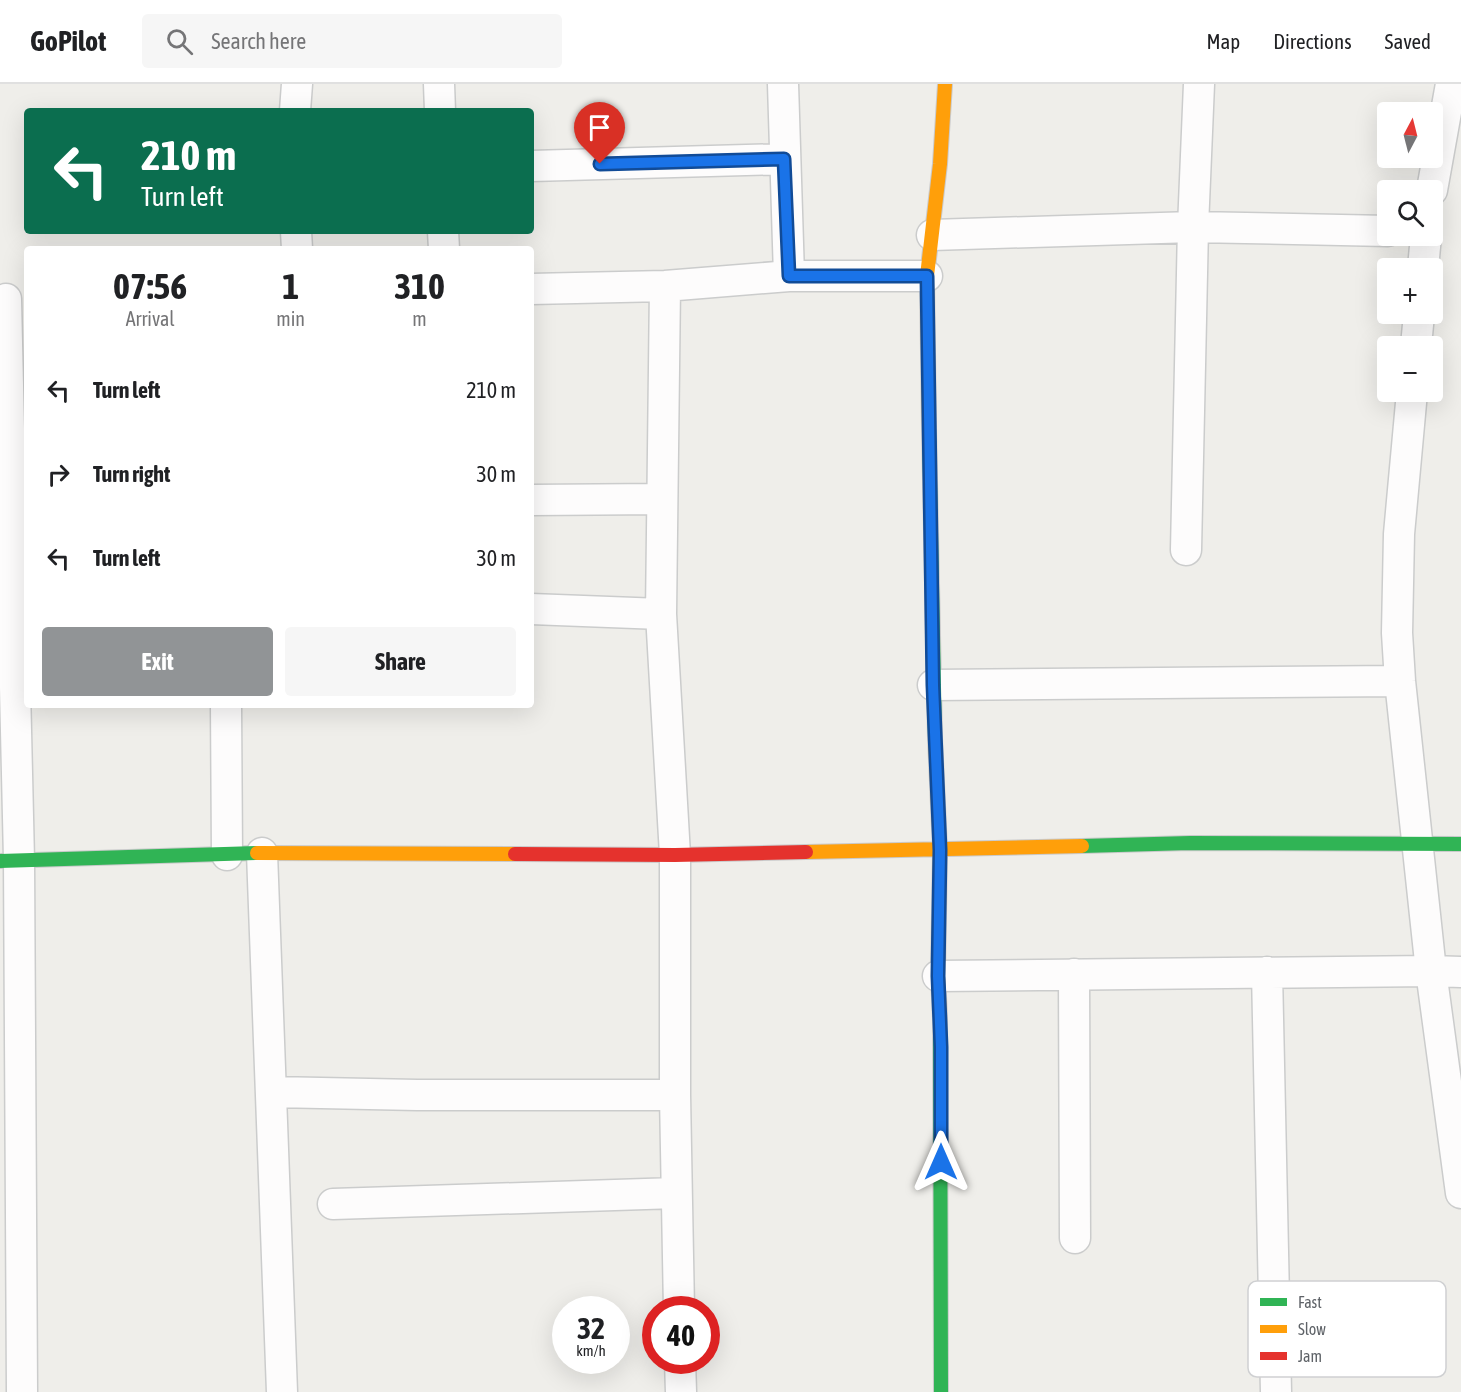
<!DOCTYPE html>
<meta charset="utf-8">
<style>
body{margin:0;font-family:"Asap Condensed",sans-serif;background:#f6f6f6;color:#202124;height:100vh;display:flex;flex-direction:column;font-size:22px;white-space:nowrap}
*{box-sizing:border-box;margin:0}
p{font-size:20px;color:#757577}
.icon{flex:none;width:33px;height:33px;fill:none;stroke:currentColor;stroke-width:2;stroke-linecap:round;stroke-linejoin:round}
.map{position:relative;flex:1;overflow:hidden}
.sheet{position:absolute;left:24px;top:162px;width:510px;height:462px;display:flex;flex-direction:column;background:#fff;border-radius:6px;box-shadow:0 6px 24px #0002}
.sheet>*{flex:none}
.banner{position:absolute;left:24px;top:24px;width:510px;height:126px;border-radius:6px;box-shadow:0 6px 24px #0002;background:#0b6e4f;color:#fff;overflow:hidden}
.needle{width:39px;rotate:7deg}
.buttons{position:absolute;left:1377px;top:18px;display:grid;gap:12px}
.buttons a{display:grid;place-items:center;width:66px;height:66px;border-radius:6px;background:#fff;box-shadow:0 6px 24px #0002;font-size:30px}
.speed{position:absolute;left:552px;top:1212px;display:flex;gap:12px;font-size:30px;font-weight:700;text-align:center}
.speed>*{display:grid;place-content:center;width:78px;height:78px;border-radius:50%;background:#fff;box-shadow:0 6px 24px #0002;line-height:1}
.speed small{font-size:15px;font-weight:400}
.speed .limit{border:9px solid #d22;background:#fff;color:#111}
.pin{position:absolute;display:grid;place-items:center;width:51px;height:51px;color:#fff;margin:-62px -26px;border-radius:50% 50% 50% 0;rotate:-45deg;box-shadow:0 0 6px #0007}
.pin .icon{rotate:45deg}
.me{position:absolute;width:66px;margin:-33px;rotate:0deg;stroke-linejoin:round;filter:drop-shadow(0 0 4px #0008)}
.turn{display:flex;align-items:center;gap:21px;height:126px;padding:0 18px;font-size:27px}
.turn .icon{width:78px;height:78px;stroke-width:2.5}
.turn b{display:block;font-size:42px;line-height:51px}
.eta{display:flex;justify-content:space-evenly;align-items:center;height:102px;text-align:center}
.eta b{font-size:36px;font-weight:700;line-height:42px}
.button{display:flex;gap:12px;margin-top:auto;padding:12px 18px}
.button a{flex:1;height:69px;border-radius:6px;background:#919496;color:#fff;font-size:24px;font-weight:700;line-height:69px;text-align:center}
.button a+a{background:#f6f6f6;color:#202124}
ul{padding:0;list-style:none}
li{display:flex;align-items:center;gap:18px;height:84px;padding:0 18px}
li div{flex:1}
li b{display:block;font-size:22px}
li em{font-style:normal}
header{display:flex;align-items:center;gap:36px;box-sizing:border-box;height:84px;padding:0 30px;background:#fff;border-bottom:2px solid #e0e0e0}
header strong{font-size:28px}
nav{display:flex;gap:33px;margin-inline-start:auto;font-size:21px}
.search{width:420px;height:54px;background:#f6f6f6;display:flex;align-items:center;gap:15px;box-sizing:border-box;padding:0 21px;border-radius:6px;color:#757577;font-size:22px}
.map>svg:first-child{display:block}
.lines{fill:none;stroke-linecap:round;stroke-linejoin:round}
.street-casing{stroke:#cbcccc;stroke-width:33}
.fast-casing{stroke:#cacacb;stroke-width:16}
.slow-casing{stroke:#cacacb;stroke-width:16}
.jam-casing{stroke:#cacacb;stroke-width:16}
.street{stroke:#fdfcfc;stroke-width:30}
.fast{stroke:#30b455;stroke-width:14}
.slow{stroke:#ff9f0a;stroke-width:14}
.jam{stroke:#e5322d;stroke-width:14}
.route-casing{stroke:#114b97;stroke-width:15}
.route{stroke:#1a73e8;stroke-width:10}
.key{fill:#fff;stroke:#cfd0d2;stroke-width:1.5}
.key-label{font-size:16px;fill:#5f6368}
</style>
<header>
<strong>GoPilot</strong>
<div class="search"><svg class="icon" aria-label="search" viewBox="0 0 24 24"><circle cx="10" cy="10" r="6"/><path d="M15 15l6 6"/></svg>Search here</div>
<nav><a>Map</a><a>Directions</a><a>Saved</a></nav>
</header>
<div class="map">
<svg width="1461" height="1308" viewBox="0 0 1461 1308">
<rect width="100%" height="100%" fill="#efeeea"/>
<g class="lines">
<defs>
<path id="street" d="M 439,0 L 440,27
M 783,0 L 789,192
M 295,27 L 297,0
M 531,82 L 785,75
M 1432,106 L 1451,0
M 296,147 L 297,165
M 443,147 L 444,165
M 932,151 L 1193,143 L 1388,147
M 1423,184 L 1426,152
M 665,202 L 661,530 L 675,771 L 675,1011 L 679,1226
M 531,205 L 665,202 L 789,192 L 927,192
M 6,215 L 19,776 L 22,1308
M 1416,262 L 1419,230
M 531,416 L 662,415
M 1186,466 L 1193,143 L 1199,0
M 531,525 L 661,530
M 933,601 L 1400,597
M 226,621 L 227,771
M 262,769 L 282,1308
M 1267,888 L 1276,1308
M 1461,888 L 1431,887 L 1461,1109
M 1074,890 L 1075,1154
M 938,892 L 1431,887 L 1400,597 L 1397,549 L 1399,450 L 1412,308
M 273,1008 L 417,1011 L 675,1011
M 333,1120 L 676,1109
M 680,1276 L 681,1308"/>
<path id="fast" d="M 929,344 L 935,654
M 1082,762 L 1190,759 L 1461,760
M 0,777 L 257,769
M 940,934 L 941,1308"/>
<path id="slow" d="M 929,344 L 927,192 L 940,80 L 945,0
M 935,654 L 940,766 L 938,892 L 940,934
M 806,768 L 1082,762
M 257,769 L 515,770"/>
<path id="jam" d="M 515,770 L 675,771 L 806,768"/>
</defs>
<use href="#street" class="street-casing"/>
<use href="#fast" class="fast-casing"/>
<use href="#slow" class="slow-casing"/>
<use href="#jam" class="jam-casing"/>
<use href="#street" class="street"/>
<use href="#fast" class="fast"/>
<use href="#slow" class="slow"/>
<use href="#jam" class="jam"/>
</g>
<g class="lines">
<defs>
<path id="route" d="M 600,80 L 784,75 L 789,192 L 927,192 L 933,601 L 940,766 L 938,892 L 941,963 L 941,1078"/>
</defs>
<use href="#route" class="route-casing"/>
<use href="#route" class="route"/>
</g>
<rect x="1248" y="1197" width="198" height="96" rx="9" class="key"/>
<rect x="1260" y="1214" width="27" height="8" fill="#30b455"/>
<rect x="1260" y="1241" width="27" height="8" fill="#ff9f0a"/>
<rect x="1260" y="1268" width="27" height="8" fill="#e5322d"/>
<g class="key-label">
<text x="1298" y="1224">Fast</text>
<text x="1298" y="1251">Slow</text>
<text x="1298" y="1278">Jam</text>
</g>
</svg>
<div class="buttons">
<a><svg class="needle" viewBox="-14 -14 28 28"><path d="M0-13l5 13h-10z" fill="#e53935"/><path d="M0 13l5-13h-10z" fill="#757577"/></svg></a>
<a><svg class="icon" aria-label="search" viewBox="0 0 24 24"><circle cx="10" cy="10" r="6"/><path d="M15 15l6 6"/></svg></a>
<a>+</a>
<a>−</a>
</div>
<div class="speed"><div>32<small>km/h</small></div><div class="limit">40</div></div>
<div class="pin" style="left:600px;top:80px;background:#d93025"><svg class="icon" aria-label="arrive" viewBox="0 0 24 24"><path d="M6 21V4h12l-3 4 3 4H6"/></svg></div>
<svg class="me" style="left:941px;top:1078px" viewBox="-20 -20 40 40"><path d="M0-17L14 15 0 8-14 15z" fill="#1a73e8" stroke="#fff" stroke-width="4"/></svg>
<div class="banner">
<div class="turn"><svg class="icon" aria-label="left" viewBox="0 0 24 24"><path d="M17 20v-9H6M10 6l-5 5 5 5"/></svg><div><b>210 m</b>Turn left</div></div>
</div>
<section class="sheet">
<div class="eta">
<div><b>07:56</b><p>Arrival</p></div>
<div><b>1</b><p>min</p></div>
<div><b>310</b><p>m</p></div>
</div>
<ul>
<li><svg class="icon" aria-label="left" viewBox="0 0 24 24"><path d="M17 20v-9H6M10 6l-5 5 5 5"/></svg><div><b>Turn left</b></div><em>210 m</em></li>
<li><svg class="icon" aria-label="right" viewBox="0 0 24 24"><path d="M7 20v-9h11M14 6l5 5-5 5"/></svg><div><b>Turn right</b></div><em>30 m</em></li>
<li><svg class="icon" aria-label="left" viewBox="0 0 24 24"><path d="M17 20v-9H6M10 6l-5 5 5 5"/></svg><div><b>Turn left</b></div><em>30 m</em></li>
</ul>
<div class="button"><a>Exit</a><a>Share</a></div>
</section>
</div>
